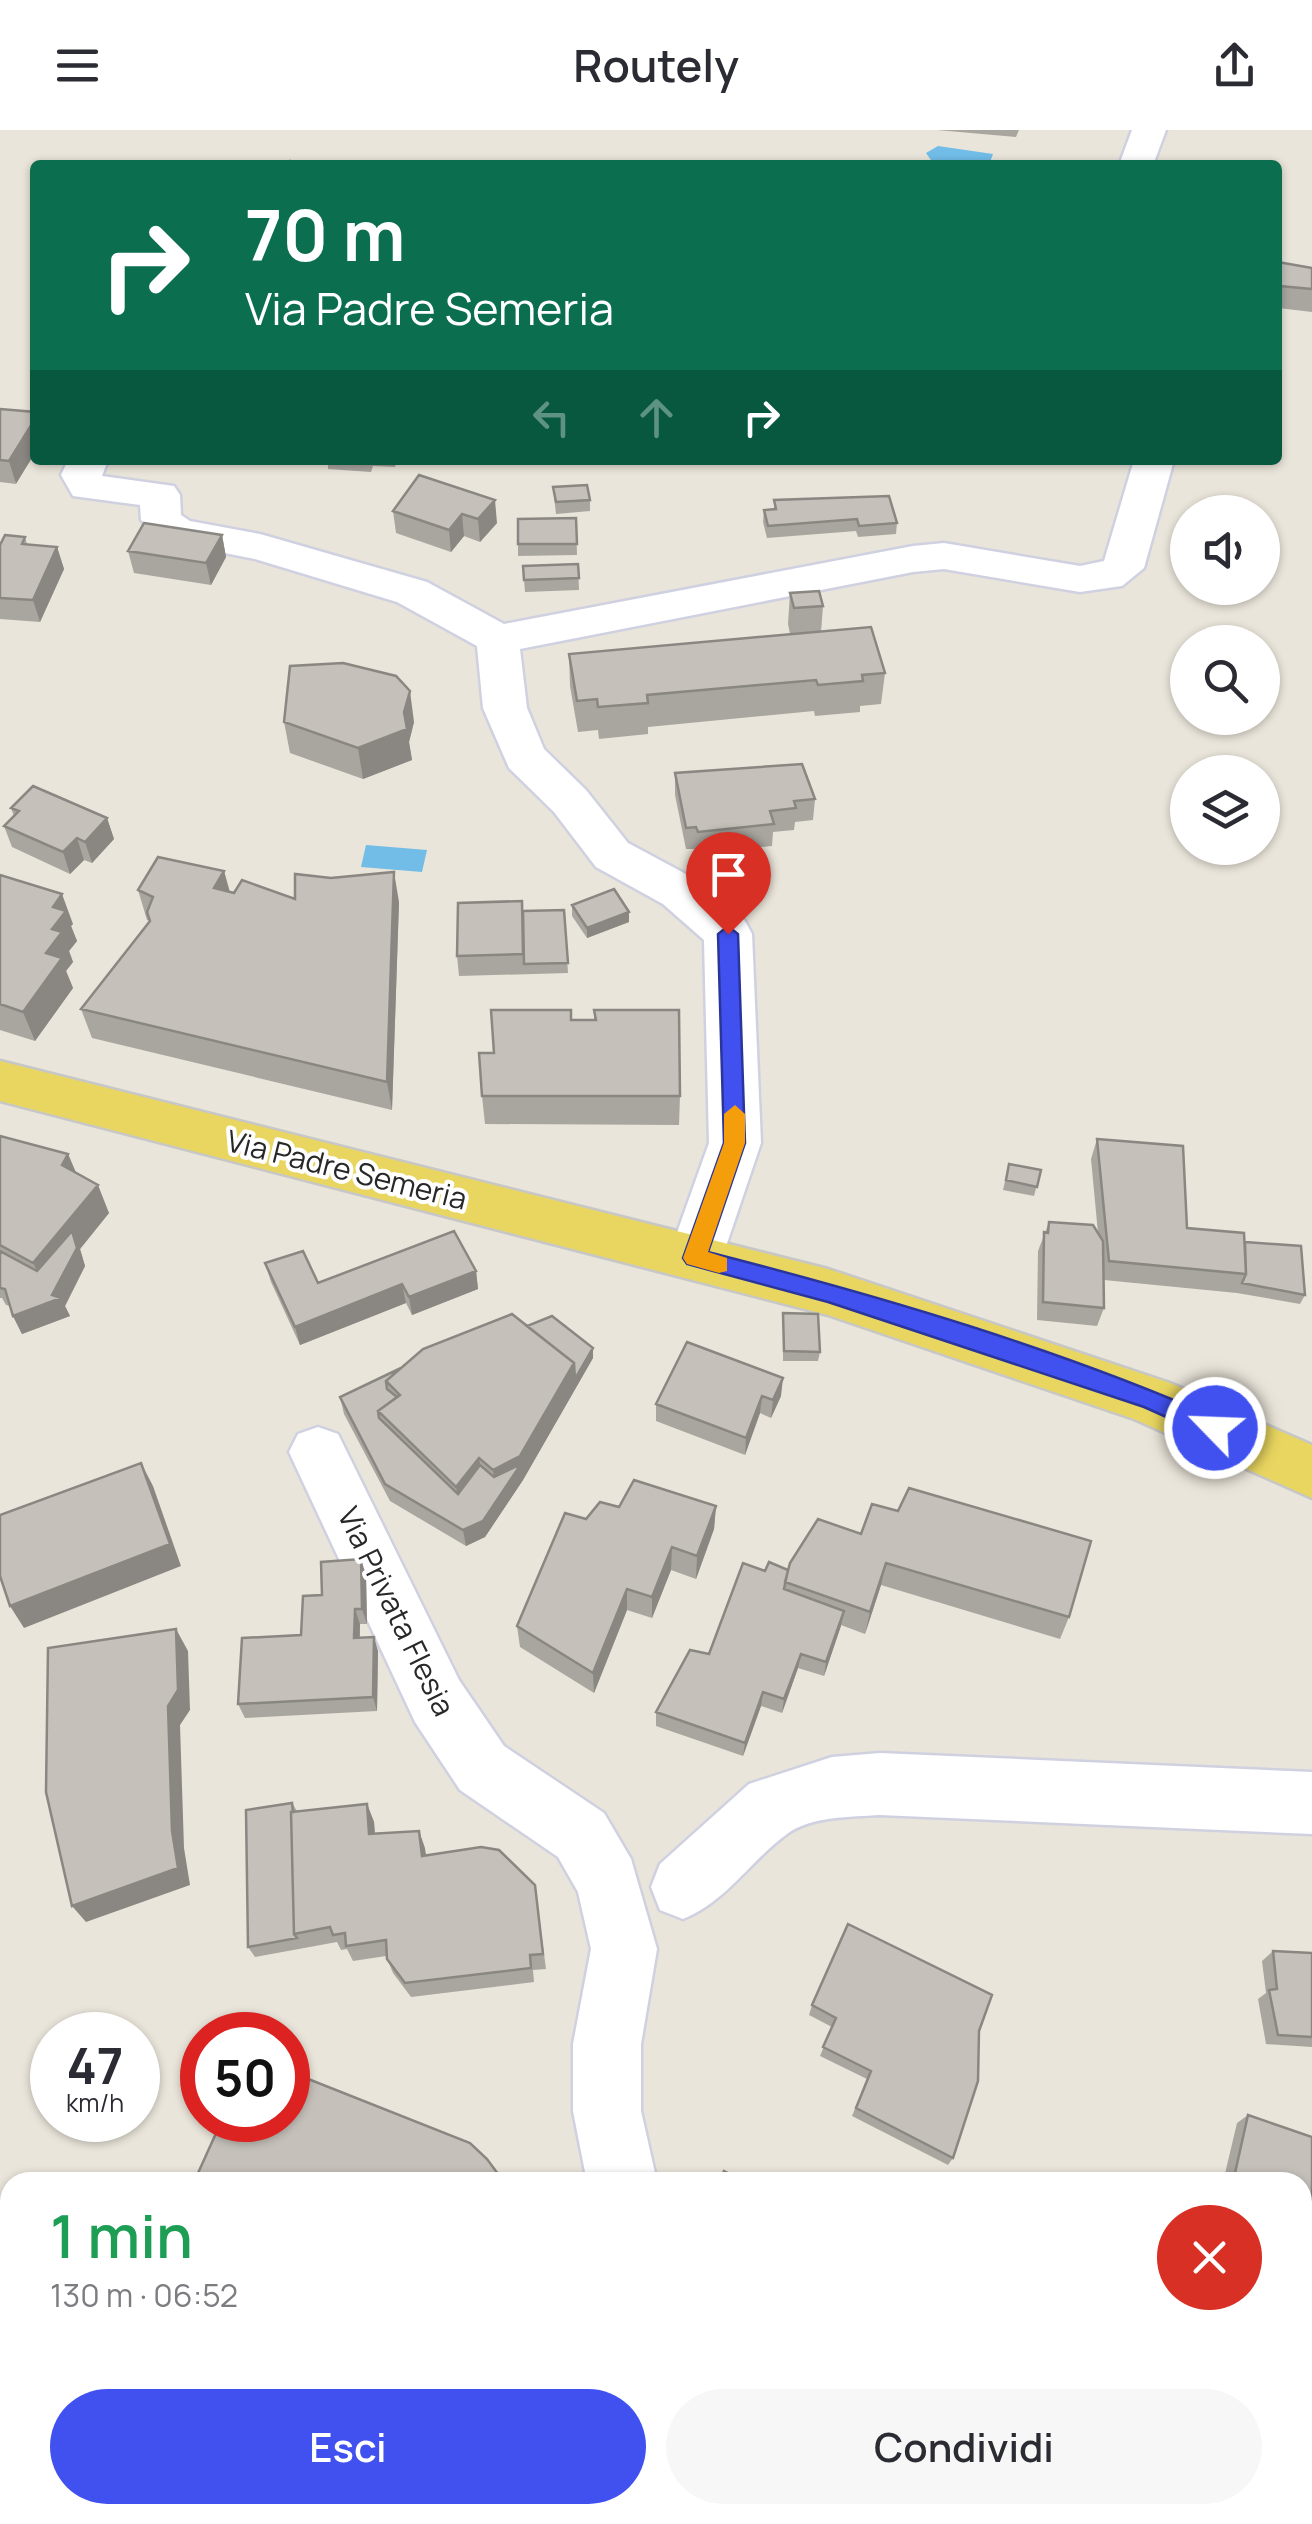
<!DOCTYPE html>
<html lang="it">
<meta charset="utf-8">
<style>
body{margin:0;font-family:Manrope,sans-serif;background:#f7f7f7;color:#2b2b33;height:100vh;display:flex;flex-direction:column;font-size:38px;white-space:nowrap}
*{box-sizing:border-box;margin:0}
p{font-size:32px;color:#7c7c81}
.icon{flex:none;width:55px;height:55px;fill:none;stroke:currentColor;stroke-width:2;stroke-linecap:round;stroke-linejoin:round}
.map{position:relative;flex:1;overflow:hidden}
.sheet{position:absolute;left:0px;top:2042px;width:1312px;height:352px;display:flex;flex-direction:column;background:#fff;border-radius:30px 30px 0 0;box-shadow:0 2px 8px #0004}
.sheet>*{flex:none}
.guide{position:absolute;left:30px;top:30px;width:1252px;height:305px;border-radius:10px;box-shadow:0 2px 8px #0004;background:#0b6e4f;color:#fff;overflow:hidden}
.buttons{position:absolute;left:1170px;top:365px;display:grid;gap:20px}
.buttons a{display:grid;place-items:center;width:110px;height:110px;border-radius:50%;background:#fff;box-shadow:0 2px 8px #0004;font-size:50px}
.speed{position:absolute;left:30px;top:1882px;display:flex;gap:20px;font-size:50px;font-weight:700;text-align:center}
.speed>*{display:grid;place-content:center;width:130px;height:130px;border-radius:50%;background:#fff;box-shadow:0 2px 8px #0004;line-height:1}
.speed small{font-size:25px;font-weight:400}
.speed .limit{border:15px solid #d22;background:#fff;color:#111}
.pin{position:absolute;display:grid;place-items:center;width:85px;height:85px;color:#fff;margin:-102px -42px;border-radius:50% 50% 50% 0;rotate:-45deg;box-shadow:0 0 10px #0007}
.pin .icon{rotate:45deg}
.me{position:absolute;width:110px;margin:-55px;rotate:294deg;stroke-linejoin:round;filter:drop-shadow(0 0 8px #0008)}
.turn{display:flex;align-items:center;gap:35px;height:210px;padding:0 50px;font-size:45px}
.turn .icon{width:130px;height:130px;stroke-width:2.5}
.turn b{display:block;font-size:70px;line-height:85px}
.lanes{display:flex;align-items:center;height:95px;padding:0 50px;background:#0003;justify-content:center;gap:50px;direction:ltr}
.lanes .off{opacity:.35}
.round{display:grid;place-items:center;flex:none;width:105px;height:105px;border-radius:52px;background:#f7f7f7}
.headline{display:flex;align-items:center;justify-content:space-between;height:170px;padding:0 50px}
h1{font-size:60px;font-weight:600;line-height:75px;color:#1e9e55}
.action{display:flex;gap:20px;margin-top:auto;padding:20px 50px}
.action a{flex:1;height:115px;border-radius:60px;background:#4151f0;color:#fff;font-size:40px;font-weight:600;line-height:115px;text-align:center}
.action a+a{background:#f7f7f7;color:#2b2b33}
header{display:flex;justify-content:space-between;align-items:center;height:130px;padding:0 50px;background:#fff;font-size:45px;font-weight:600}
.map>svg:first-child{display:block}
.water{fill:#71bde8}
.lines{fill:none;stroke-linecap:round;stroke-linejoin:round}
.minor-casing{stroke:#d0d1e0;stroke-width:5}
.major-casing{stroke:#c7c7c7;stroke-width:5}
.minor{fill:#fff;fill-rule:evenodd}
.major{fill:#e9d660;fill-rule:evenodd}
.wall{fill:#a9a6a0}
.shaded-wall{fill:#8a8782}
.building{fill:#c5c1ba;stroke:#8a8782;stroke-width:2.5}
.route{fill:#4151f0;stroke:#2a359c;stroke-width:2.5}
.slow{fill:#f59e0b}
.labels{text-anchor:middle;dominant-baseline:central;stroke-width:8;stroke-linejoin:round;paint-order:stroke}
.street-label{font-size:30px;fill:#282828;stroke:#fff}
</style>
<header><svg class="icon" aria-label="menu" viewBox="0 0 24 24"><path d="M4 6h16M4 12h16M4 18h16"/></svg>Routely<svg class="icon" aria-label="share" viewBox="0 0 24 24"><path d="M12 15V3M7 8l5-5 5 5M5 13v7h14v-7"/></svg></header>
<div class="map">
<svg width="1312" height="2394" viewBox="0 0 1312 2394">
<rect width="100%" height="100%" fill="#eae5da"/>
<path class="water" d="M 938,16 L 993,24 L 989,35 L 933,33 L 926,23 Z
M 366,715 L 427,720 L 422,742 L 361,737 Z"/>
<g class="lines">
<defs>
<path id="minor" d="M 1132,0 L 1166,0 L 1153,35 L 1119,35 Z
M 68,330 L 108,330 L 102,346 L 174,356 L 180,365 L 181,385 L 190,391 L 260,404 L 427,452 L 504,494 L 913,416 L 944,413 L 1080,436 L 1104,431 L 1134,330 L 1174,330 L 1144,438 L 1122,456 L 1080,462 L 944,439 L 913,442 L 520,519 L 527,578 L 544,619 L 586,660 L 628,713 L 697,750 L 745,791 L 752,804 L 761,1013 L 722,1128 L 714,1144 L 695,1150 L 676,1144 L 668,1128 L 709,1013 L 704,810 L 663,774 L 596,737 L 554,682 L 509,638 L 483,578 L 477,516 L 397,472 L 255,429 L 164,411 L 141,390 L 140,375 L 73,366 L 61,345 Z
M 318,1297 L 338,1304 L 459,1550 L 504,1616 L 604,1683 L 631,1729 L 657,1819 L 641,1914 L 641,1981 L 657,2052 L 587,2052 L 573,1981 L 573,1914 L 591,1819 L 578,1762 L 558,1727 L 460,1660 L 415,1592 L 289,1322 L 298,1304 Z
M 880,1623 L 1312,1642 L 1312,1704 L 880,1685 C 851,1687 811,1686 787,1704 C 750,1731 726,1772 683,1789 L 660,1780 L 651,1757 L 660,1734 L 749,1654 L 832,1627 Z
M 145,2385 L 221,2385 L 221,2394 L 145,2394 Z
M 429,2385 L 505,2385 L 504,2394 L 428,2394 Z
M 518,2385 L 594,2385 L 595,2394 L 519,2394 Z
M 889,2385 L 976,2385 L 980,2394 L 893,2394 Z"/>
<path id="major" d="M 0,931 L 828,1139 L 1170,1253 L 1312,1315 L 1312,1368 L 1134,1289 L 828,1185 L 0,971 Z"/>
</defs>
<use href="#minor" class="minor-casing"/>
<use href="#major" class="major-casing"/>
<use href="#minor" class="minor"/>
<use href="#major" class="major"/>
</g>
<path class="wall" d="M 937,0 L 1019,0 L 1016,7 Z
M 1278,132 L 1312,138 L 1312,182 L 1278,178 Z
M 0,279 L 16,354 L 0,352 Z
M 273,330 L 397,330 L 395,337 L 373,336 L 371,342 L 328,339 L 328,334 Z
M 419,345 L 497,393 L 480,412 L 464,406 L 451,422 L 396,403 L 393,381 Z
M 553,357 L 590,370 L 590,381 L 556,384 Z
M 774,370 L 897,393 L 896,404 L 858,407 L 856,401 L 767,408 L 763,392 L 764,380 L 774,379 Z
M 576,388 L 577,425 L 518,426 L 518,414 Z
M 222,405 L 226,427 L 211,455 L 134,443 L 128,421 Z
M 25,407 L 27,414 L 57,417 L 64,439 L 40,492 L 0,489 L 0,415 Z
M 578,434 L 579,460 L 525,462 L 523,436 Z
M 790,463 L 823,476 L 821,502 L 885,543 L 881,574 L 860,576 L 860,582 L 815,586 L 814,581 L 648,597 L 648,604 L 599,609 L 598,600 L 578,602 L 570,556 L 569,524 L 790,504 L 788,494 Z
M 284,592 L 414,592 L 409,612 L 412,630 L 363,649 L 290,623 Z
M 675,643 L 815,669 L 813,690 L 795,692 L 794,700 L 773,702 L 772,716 L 697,723 L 696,719 L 686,719 L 675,665 Z
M 11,678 L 107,688 L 114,709 L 92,733 L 84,730 L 70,744 L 12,717 L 4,696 L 14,686 Z
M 224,741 L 230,762 L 295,769 L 399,772 L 392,980 L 92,908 L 81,879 L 150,791 L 147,790 L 138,760 Z
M 0,745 L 73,794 L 71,796 L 77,811 L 69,821 L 73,832 L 66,841 L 73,858 L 35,911 L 0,900 Z
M 572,775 L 629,782 L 629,792 L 587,808 L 572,786 Z
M 564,780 L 568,843 L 459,846 L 457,826 L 523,781 Z
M 594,880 L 680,966 L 679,995 L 485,994 L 482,966 L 494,923 L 572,890 L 594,890 Z
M 0,1006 L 68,1024 L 76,1043 L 109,1083 L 80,1119 L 85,1136 L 65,1176 L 70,1186 L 22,1204 L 13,1186 L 10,1176 L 6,1175 L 2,1168 L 0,1168 Z
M 1097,1009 L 1187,1098 L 1245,1112 L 1305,1165 L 1300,1174 L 1237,1163 L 1104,1150 L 1104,1178 L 1097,1196 L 1037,1190 L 1038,1121 L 1049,1092 L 1098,1103 L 1091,1029 Z
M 1009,1034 L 1041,1040 L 1034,1066 L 1003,1060 Z
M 265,1133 L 318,1153 L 476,1141 L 478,1159 L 412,1185 L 406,1173 L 300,1215 L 271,1152 Z
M 783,1183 L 820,1222 L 818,1231 L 783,1231 Z
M 527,1196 L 593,1228 L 523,1350 L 485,1407 L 466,1416 L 390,1371 L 344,1284 L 340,1267 Z
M 687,1212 L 781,1266 L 771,1288 L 760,1283 L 745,1325 L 656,1291 L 656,1274 Z
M 716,1376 L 714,1399 L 696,1449 L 671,1440 L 652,1488 L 627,1480 L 594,1563 L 520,1517 L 517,1496 L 586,1389 L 619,1377 Z
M 818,1389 L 1069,1487 L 1060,1509 L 881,1455 L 865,1504 L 841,1495 L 824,1546 L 798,1538 L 782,1583 L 761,1576 L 743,1626 L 656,1596 L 656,1582 L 709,1524 L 765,1441 L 788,1440 Z
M 366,1445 L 367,1494 L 360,1494 L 360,1507 L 378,1521 L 377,1581 L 245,1588 L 238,1574 L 301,1505 Z
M 292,1673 L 297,1681 L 367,1674 L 374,1692 L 375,1703 L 419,1701 L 426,1725 L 535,1755 L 546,1839 L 533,1840 L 534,1852 L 411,1867 L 393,1843 L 386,1826 L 353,1831 L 347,1819 L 341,1820 L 337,1812 L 255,1827 L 248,1817 Z
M 1273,1821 L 1312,1823 L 1312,1917 L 1266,1914 L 1258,1869 L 1266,1863 L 1262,1831 Z
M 812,1875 L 979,1901 L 953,2028 L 948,2035 L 852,1986 L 867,1949 L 820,1926 L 832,1897 L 809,1885 Z
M 1248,1985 L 1312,2007 L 1312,2115 L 1310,2115 L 1305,2137 L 1302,2138 L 1302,2052 L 1223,2052 L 1237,1993 Z
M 1302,2362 L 1306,2362 L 1312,2394 L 1072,2394 L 1075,2385 L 1302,2385 Z"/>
<path class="shaded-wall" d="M 35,289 L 35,323 L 16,354 L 9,331 Z
M 495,370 L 497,393 L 480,412 L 478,389 Z
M 462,384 L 464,406 L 451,422 L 449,400 Z
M 222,405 L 226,427 L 211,455 L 206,433 Z
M 57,417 L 64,439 L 40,492 L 33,470 Z
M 410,561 L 414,592 L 409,612 L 412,630 L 363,649 L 358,618 L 404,582 Z
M 107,688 L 114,709 L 92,733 L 85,712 Z
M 77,708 L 84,730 L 70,744 L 63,722 Z
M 224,741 L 232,771 L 214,758 Z
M 394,742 L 399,772 L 392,980 L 387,952 Z
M 62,764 L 73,794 L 71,796 L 77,811 L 69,821 L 73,832 L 66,841 L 73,858 L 35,911 L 23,882 L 46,823 L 52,799 L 53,777 Z
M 629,782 L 629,792 L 587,808 L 587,798 Z
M 68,1024 L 80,1052 L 62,1035 Z
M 98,1055 L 109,1083 L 80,1119 L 85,1136 L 65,1176 L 70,1186 L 22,1204 L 13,1186 L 46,1160 L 33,1133 Z
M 476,1141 L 478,1159 L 412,1185 L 409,1167 Z
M 402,1154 L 406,1173 L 300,1215 L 295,1197 Z
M 593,1218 L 593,1228 L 523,1350 L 485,1407 L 466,1416 L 463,1400 L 496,1363 L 493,1340 L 574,1233 Z
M 783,1248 L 781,1266 L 771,1288 L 773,1270 Z
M 762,1266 L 760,1283 L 745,1325 L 746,1308 Z
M 479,1328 L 483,1352 L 461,1380 L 456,1357 Z
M 141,1333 L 153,1356 L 181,1436 L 24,1498 L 10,1476 Z
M 716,1376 L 714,1399 L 696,1449 L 697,1426 Z
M 672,1417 L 671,1440 L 652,1488 L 652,1467 Z
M 361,1429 L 366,1445 L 367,1494 L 362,1479 Z
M 886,1433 L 881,1455 L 865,1504 L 870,1482 Z
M 627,1459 L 627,1480 L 594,1563 L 593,1543 Z
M 355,1479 L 360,1494 L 359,1522 L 354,1508 Z
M 844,1481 L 841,1496 L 824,1546 L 826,1532 Z
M 176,1499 L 188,1521 L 190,1580 L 180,1595 L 184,1718 L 190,1755 L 86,1792 L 72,1776 L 168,1576 Z
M 374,1507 L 378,1521 L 377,1581 L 373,1567 Z
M 801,1524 L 798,1538 L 782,1583 L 784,1569 Z
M 763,1562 L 761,1576 L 743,1626 L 745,1613 Z
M 367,1674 L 374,1692 L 376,1721 L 369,1704 Z
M 419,1701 L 425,1718 L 428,1742 L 422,1726 Z
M 415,2385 L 422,2385 L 426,2394 L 419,2394 Z"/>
<path class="building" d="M 290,31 L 301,35 L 285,35 Z
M 1278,132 L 1312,138 L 1312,159 L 1280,156 L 1280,148 L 1278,148 Z
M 0,279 L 35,282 L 35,289 L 9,331 L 0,330 Z
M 419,345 L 495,370 L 478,389 L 462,384 L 449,400 L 393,381 Z
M 587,355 L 590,370 L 556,372 L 553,357 Z
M 889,366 L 897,393 L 859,396 L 857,389 L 768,396 L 764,380 L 776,379 L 774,370 Z
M 576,388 L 577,414 L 518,414 L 518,389 Z
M 144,393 L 222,405 L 206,433 L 128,421 Z
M 5,405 L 25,407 L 22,414 L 57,417 L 33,470 L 0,468 L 0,415 Z
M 578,434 L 579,448 L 524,450 L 523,436 Z
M 819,461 L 823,476 L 794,478 L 790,463 Z
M 871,497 L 885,543 L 862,545 L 863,551 L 818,555 L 816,550 L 647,565 L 648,573 L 598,577 L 597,569 L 577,571 L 569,524 Z
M 343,533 L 396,546 L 410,561 L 404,582 L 407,599 L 358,618 L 284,592 L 290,536 Z
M 802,634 L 815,669 L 794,671 L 796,678 L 770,681 L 774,694 L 698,702 L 696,697 L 686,698 L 675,643 Z
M 33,656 L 107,688 L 85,712 L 77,708 L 63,722 L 4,696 L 19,681 L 11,678 Z
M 158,727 L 224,741 L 214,758 L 234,763 L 242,750 L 295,769 L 295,744 L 331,748 L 394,742 L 387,952 L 81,879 L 150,791 L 147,782 L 153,767 L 138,760 Z
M 0,745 L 62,764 L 53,777 L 66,781 L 52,799 L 62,802 L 46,823 L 62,828 L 23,882 L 0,874 Z
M 614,759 L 629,782 L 587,798 L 572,775 Z
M 522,771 L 523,824 L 457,826 L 458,773 Z
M 564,780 L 568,833 L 524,834 L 523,781 Z
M 491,880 L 571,880 L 571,890 L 596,890 L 594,880 L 679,880 L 680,966 L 482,966 L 479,923 L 494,923 Z
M 0,1006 L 68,1024 L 62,1035 L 98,1055 L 33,1133 L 0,1115 Z
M 1097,1009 L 1183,1016 L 1187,1098 L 1244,1103 L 1246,1144 L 1109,1131 Z
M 1009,1034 L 1041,1040 L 1037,1057 L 1006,1050 Z
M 1049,1092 L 1093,1095 L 1103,1111 L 1104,1178 L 1043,1172 L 1044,1102 L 1048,1103 Z
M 72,1101 L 77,1118 L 52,1165 L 61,1168 L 13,1186 L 5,1159 L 0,1158 L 0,1121 L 37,1141 Z
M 454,1101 L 476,1141 L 409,1167 L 402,1154 L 295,1197 L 265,1133 L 303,1121 L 318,1153 Z
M 1245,1112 L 1301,1116 L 1305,1165 L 1242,1153 L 1246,1144 Z
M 783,1183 L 818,1184 L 820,1222 L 784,1221 Z
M 512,1184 L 574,1233 L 520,1326 L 493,1340 L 479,1328 L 456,1357 L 378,1281 L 400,1265 L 386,1251 L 423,1219 Z
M 552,1186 L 593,1218 L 575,1249 L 574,1233 L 527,1196 Z
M 687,1212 L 783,1248 L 773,1270 L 762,1266 L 746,1308 L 656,1274 Z
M 401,1238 L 386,1251 L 387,1259 L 397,1267 L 378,1281 L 379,1288 L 458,1364 L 480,1335 L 494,1347 L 521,1334 L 483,1391 L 463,1400 L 385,1354 L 340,1267 Z
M 141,1333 L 170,1414 L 10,1476 L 0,1446 L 0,1385 Z
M 634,1350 L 716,1376 L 697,1426 L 672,1417 L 652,1467 L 627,1459 L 593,1543 L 517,1496 L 565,1383 L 586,1389 L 600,1372 L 619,1377 Z
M 909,1358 L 1091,1411 L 1069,1487 L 886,1433 L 870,1482 L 785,1452 L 790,1433 L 818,1389 L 861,1404 L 872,1374 L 898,1381 Z
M 361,1429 L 362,1479 L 355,1479 L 354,1508 L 374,1507 L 373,1567 L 238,1574 L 242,1508 L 301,1505 L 303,1466 L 322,1465 L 321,1432 Z
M 769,1432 L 788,1440 L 784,1459 L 844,1481 L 826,1532 L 801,1524 L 784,1569 L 763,1562 L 745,1613 L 656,1582 L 690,1520 L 709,1524 L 743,1433 L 765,1441 Z
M 176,1499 L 178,1560 L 168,1576 L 172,1701 L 178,1738 L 72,1776 L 46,1662 L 48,1518 Z
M 292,1673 L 293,1682 L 291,1682 L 294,1804 L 297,1808 L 248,1817 L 246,1680 Z
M 367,1674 L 369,1704 L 419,1701 L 422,1726 L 481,1717 L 499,1720 L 535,1755 L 543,1824 L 530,1825 L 531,1838 L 405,1853 L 387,1829 L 386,1810 L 346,1816 L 345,1803 L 333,1805 L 330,1797 L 294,1804 L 291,1682 Z
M 848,1794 L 992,1865 L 979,1901 L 978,1951 L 953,2028 L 856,1978 L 871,1941 L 823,1917 L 836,1888 L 812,1875 Z
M 1273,1821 L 1312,1823 L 1312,1907 L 1278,1905 L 1269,1860 L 1277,1859 Z
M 288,1941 L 470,2013 L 487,2029 L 504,2052 L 194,2052 L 222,1990 L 288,1990 Z
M 1248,1985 L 1312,2007 L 1312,2105 L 1305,2137 L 1302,2136 L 1302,2052 L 1233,2052 Z
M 724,2041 L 745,2052 L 719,2052 Z
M 1306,2362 L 1312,2365 L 1312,2394 L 1084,2394 L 1087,2385 L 1302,2385 L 1302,2373 Z
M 242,2385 L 415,2385 L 419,2394 L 236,2394 Z
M 649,2385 L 762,2385 L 763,2394 L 650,2394 Z"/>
<path class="route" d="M 728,796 L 738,804 L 745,1013 L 708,1122 C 880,1166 1061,1219 1223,1291 L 1223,1306 L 1215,1309 L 1144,1277 L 828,1172 L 687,1134 L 683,1128 L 724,1013 L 718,804 Z"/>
<path class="slow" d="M 735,975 L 745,984 L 745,1013 L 708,1122 L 727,1128 L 727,1141 L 719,1143 L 687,1134 L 683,1128 L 724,1013 L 724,984 Z"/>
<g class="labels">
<g class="street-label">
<text transform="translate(347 1039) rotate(14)">Via Padre Semeria</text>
<text transform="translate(397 1481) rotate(64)">Via Privata Flesia</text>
</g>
</g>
</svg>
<div class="buttons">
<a><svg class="icon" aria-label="sound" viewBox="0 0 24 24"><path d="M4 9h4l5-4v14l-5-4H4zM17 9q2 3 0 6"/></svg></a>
<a><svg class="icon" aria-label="search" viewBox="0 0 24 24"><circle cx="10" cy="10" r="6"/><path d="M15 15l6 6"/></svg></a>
<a><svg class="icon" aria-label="layers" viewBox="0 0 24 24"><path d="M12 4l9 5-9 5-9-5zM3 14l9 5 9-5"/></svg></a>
</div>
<div class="speed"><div>47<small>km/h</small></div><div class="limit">50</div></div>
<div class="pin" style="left:728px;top:804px;background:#d93025"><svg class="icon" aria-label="arrive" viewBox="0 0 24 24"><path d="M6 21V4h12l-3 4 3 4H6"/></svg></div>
<svg class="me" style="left:1215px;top:1298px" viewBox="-20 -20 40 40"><circle r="17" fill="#4151f0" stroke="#fff" stroke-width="3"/><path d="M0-11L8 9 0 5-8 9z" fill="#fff"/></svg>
<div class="guide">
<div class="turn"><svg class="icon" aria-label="right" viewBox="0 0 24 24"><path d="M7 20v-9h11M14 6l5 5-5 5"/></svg><div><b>70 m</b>Via Padre Semeria</div></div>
<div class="lanes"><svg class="icon off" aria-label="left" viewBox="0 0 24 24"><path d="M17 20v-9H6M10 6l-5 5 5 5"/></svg><svg class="icon off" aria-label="ahead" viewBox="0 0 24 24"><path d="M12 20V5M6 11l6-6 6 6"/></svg><svg class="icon" aria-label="right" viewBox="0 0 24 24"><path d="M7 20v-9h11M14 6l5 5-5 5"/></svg></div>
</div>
<section class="sheet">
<div class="headline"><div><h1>1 min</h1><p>130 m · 06:52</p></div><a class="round" style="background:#d93025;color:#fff"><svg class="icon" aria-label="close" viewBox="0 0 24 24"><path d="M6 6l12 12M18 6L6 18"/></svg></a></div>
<div class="action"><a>Esci</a><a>Condividi</a></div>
</section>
</div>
